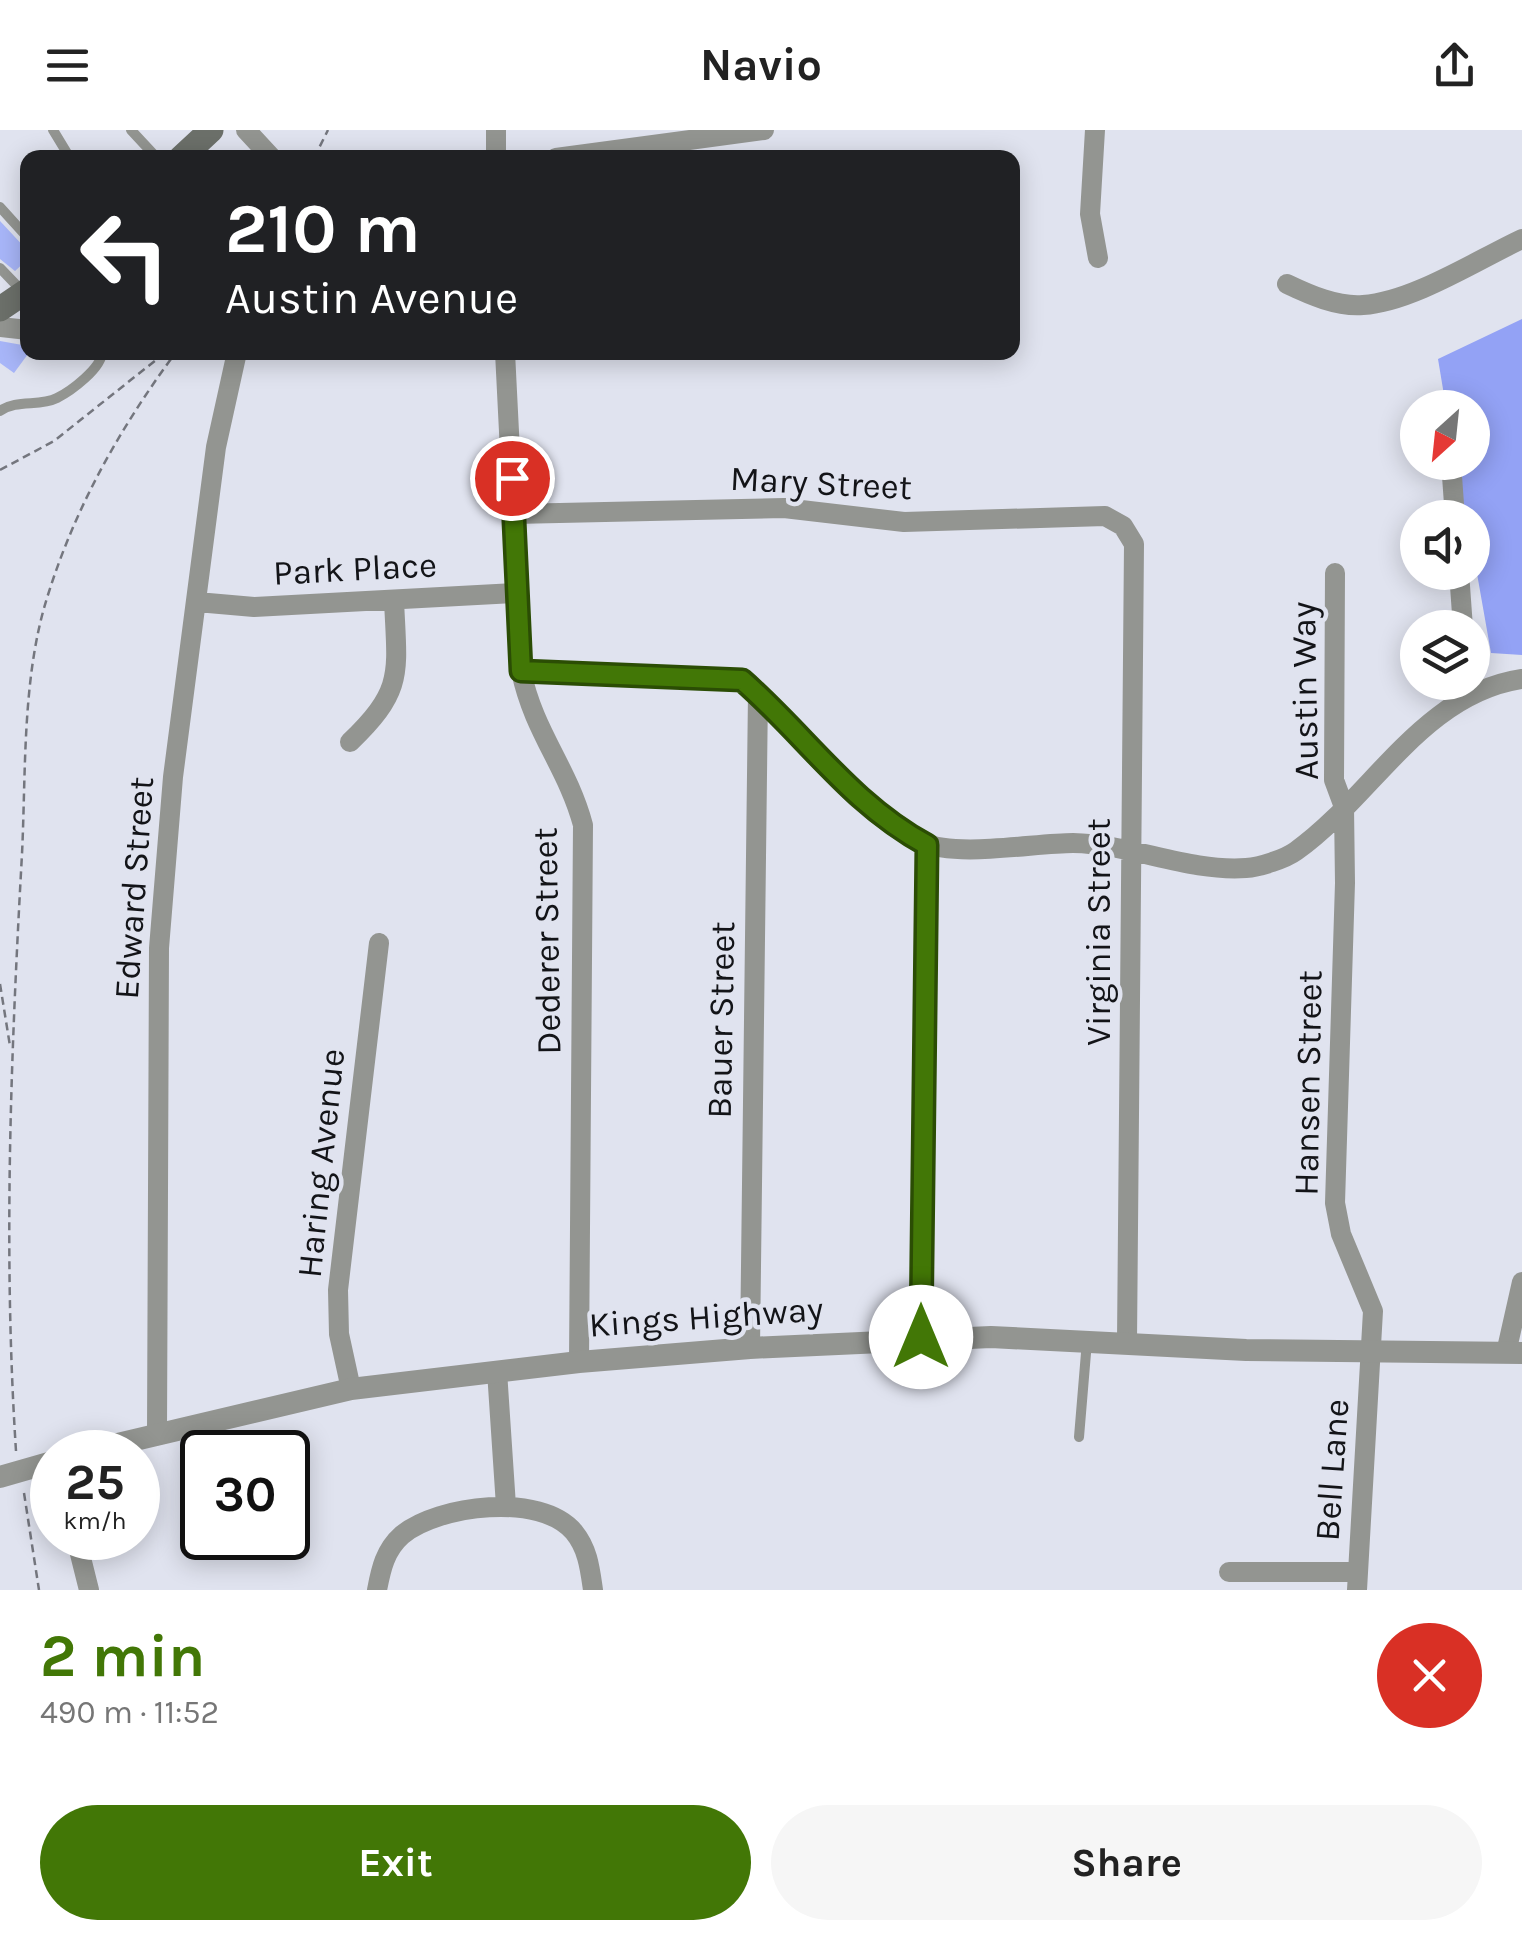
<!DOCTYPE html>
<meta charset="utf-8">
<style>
body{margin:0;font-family:Karla,sans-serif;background:#f6f6f6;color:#222;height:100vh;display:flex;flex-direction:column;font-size:38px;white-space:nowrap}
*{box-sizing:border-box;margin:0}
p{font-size:32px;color:#767676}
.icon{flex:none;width:55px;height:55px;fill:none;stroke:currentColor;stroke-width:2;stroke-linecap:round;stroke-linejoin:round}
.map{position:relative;height:1460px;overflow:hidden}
.side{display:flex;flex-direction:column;background:#fff;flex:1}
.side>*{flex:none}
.banner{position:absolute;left:20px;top:20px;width:1000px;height:210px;border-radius:20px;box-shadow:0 5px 25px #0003;background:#202124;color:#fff;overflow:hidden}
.needle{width:65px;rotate:207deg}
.buttons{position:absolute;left:1400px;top:260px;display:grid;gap:20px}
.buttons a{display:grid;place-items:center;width:90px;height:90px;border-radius:50%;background:#fff;box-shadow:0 5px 25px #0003;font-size:50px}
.speed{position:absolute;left:30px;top:1300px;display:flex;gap:20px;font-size:50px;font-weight:700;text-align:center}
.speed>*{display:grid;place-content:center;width:130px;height:130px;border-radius:50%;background:#fff;box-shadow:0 5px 25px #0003;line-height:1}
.speed small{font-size:25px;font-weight:400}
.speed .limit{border:5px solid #111;border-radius:15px;background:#fff;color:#111}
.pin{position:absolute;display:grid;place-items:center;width:85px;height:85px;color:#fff;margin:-42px;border:5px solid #fff;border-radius:50%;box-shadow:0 2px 10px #0007}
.me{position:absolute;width:110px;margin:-55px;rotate:0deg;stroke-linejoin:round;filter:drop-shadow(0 0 8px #0008)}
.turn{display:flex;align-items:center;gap:35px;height:210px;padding:0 40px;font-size:45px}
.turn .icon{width:130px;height:130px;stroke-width:2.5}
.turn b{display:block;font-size:70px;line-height:85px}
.round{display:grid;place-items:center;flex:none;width:105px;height:105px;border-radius:52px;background:#f6f6f6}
.head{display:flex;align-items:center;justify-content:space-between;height:170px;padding:0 40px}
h1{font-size:60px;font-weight:700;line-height:75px;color:#427706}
.button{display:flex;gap:20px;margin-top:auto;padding:20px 40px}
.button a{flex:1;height:115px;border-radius:60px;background:#427706;color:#fff;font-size:40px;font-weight:700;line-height:115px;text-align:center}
.button a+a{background:#f6f6f6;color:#222}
header{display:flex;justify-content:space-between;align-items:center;height:130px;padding:0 40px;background:#fff;font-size:45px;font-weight:700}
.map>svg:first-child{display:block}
.forest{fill:#93a2f5}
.building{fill:#a8b6f9}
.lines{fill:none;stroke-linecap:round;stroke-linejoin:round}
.path{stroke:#74767e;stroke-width:2.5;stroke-dasharray:8 5;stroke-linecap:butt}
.service{stroke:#939591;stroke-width:10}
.minor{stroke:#939591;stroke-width:20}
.tertiary{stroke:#939591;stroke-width:22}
.secondary{stroke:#6c706a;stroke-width:25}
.route-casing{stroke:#2b4d04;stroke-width:25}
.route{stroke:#427706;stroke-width:18}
.labels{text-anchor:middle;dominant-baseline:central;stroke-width:9;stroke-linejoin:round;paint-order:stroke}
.street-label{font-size:35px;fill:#131418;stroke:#e0e3ef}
</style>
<header><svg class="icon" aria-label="menu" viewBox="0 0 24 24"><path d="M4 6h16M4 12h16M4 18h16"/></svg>Navio<svg class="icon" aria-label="share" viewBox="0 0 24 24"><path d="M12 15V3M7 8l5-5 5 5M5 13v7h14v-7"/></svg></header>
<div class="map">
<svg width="1522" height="1460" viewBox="0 0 1522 1460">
<rect width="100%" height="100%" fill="#e0e3ef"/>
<path class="forest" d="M 1522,189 L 1522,525 L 1491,523 L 1473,421 L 1472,388 L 1466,387 L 1456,333 L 1472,332 L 1472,278 L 1446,277 L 1438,229 Z"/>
<path class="building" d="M 0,91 L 28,121 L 28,129 L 15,141 L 0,129 Z
M 0,211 L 28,216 L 28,224 L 14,243 L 0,233 Z"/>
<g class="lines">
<path class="path" d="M 314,28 L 328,0
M 0,340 L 54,311 L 166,222
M 0,854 L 10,916
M 16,1321 C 3,1122 11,922 22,724 C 26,641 22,548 47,468 C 75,377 120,298 176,222
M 24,1363 L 39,1460"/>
<path class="service" d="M 53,0 L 70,28
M 131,0 L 157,28
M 0,77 L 28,108
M 0,138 L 23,162
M 0,281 C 17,269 39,277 57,268 C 71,261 102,238 102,222
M 1079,1307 L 1087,1211"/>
<path class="minor" d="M 246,0 L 272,28
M 1095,0 L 1090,84 L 1098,128
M 496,28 L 496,0
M 556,28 L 764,0
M 1287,154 C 1310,165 1337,177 1363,175 C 1412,172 1477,130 1522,109
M 0,197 L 28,200
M 505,222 L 521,541 C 534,603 567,636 583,695 L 579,1232
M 1451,332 L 1455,388
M 514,384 L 784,378 L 904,392 L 1105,386 L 1123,396 L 1134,414 L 1127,1212
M 1459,442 L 1463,498
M 1335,443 L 1334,650 L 1344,677 L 1345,753 L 1335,1073 L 1341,1104 L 1373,1181 L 1357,1460
M 197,472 L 254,477 L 515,463
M 521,541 L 742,550 C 802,603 847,677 922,712 C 956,728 1034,713 1073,713 C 1132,714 1187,742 1246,738 C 1260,737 1285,729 1296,721 C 1373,666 1422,564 1522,549
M 350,612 C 405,559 397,543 394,470
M 921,1207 L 927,715
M 750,1218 L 758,563
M 1506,1223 L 1522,1152
M 497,1241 L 506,1376
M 351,1259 L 339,1204 L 338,1160 L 379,813
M 157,1303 L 159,818 L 173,647 L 216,317 L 237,222
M 76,1408 L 89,1460
M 1229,1442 L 1358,1442
M 377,1460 C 381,1439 385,1420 402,1405 C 438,1375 541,1362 574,1402 C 588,1419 590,1439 593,1460"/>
<path class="tertiary" d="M 84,1322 L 351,1259 L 579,1232 L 750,1218 L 991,1207 L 1246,1220 L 1522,1223
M 0,1347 L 52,1332"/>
<path class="secondary" d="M 181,28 L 211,0
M 0,179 L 28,160"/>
</g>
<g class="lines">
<defs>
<path id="route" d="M 512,348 L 521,541 L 742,550 C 805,605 851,674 927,715 L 921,1207"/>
</defs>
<use href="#route" class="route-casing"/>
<use href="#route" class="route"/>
</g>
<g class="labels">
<g class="street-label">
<text transform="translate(821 353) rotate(3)">Mary Street</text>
<text transform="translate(355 439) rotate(-3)">Park Place</text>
<text transform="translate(1305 561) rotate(-91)">Austin Way</text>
<text transform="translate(134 758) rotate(-86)">Edward Street</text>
<text transform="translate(1098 802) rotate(-90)">Virginia Street</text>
<text transform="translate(547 811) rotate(-91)">Dederer Street</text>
<text transform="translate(721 890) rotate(-89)">Bauer Street</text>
<text transform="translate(1308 953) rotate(-89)">Hansen Street</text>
<text transform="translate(321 1033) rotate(-84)">Haring Avenue</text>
<text transform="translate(706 1187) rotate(-4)">Kings Highway</text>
<text transform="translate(1332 1340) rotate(-86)">Bell Lane</text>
</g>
</g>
</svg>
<div class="buttons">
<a><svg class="needle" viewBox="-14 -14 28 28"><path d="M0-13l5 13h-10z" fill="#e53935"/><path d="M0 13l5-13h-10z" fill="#767676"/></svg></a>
<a><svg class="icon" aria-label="sound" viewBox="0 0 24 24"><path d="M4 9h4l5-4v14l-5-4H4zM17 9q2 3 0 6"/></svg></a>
<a><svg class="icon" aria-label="layers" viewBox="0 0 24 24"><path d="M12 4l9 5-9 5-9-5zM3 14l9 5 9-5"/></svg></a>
</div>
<div class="speed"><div>25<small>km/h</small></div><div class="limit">30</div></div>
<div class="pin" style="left:512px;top:348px;background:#d93025"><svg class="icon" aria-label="arrive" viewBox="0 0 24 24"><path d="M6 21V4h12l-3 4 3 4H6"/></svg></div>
<svg class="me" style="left:921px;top:1207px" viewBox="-20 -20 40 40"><circle r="19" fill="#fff"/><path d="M0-13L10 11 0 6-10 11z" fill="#427706"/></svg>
<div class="banner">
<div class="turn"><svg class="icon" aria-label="left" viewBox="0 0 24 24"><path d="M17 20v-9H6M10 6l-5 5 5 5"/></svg><div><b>210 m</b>Austin Avenue</div></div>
</div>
</div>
<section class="side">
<div class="head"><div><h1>2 min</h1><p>490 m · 11:52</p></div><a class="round" style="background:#d93025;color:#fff"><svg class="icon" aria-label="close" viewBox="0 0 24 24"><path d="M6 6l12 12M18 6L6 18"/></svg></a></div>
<div class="button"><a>Exit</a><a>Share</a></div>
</section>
